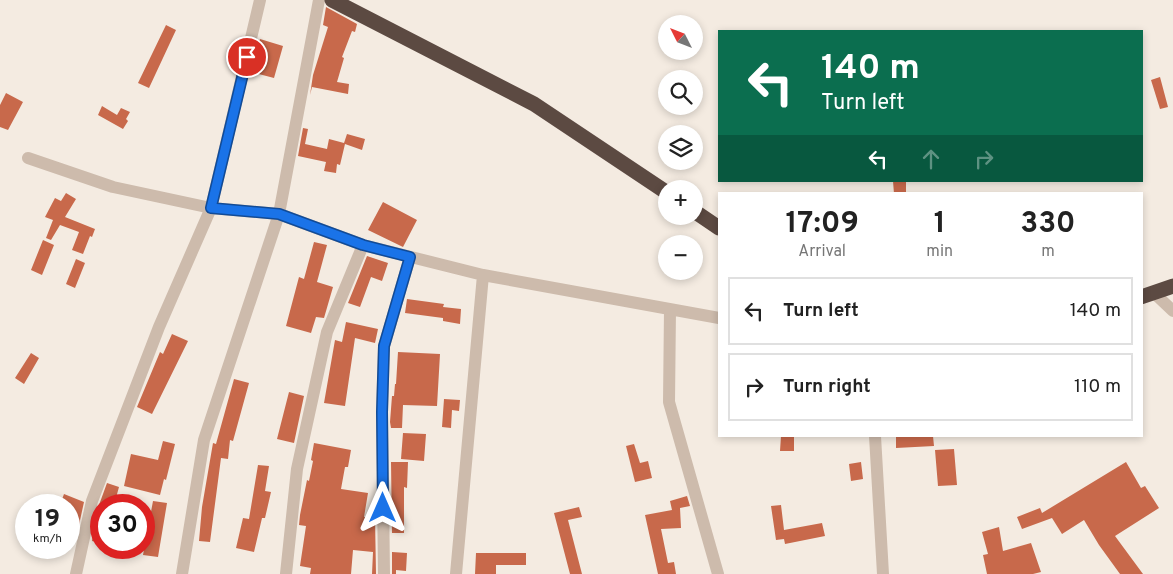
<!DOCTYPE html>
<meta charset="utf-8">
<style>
body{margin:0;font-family:Overpass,sans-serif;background:#f2f2f2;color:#222;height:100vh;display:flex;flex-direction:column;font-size:19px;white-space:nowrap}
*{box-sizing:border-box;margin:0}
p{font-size:16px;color:#767676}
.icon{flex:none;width:28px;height:28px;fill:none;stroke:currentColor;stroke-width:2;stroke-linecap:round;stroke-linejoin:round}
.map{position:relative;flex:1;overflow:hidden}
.panel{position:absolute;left:718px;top:192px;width:425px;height:245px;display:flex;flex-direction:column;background:#fff;border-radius:0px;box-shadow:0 2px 8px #0003}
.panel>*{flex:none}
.hud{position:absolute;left:718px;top:30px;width:425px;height:152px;border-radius:0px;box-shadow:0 2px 8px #0003;background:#0b6e4f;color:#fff;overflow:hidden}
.needle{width:32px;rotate:312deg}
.controls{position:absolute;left:658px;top:15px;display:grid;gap:10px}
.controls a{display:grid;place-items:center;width:45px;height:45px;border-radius:50%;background:#fff;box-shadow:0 2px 8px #0003;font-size:25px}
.speed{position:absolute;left:15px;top:494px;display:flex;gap:10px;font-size:25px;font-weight:700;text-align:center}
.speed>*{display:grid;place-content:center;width:65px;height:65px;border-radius:50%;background:#fff;box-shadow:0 2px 8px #0003;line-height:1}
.speed small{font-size:12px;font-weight:400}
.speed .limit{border:8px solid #d22;background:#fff;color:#111}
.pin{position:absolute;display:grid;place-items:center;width:42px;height:42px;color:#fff;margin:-21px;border:2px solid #fff;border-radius:50%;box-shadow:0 1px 5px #0007}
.me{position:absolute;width:55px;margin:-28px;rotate:0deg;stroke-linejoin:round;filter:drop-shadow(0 0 4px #0008)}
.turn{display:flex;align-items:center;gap:18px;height:105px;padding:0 20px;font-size:22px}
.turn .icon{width:65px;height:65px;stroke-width:2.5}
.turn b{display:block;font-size:35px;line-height:42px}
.lanes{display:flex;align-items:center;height:48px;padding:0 20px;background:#0003;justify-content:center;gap:25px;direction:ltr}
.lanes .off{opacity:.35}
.eta{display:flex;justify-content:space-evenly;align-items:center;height:85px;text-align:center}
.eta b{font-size:30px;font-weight:700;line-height:35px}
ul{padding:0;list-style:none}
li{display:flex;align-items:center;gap:15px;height:68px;margin:0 10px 8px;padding:0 10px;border:2px solid #e0e0e0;border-radius:0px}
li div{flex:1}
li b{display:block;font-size:19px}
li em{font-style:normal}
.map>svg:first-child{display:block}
.building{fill:#c8694b}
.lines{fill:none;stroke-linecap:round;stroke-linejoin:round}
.street{stroke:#cdbbac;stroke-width:12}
.highway{stroke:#5c4a42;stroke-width:15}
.route-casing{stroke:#114b97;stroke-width:12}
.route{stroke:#1a73e8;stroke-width:9}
</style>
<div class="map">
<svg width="1173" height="574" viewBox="0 0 1173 574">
<rect width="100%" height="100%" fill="#f4ebe1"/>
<path class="building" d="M 326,7 L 357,24 L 355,32 L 352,31 L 342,57 L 344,58 L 337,82 L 349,84 L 348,94 L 312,87 L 310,95 L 313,75 L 328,27 L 323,25 Z
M 166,25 L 176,30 L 149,88 L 138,83 Z
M 260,39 L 283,46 L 274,78 L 251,72 Z
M 1160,77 L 1168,107 L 1160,109 L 1151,80 Z
M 6,93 L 23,102 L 8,130 L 0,127 L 0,105 Z
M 102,106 L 117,115 L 121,108 L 130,112 L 126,119 L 128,121 L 123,129 L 98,115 Z
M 303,128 L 308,129 L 305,144 L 327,149 L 329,139 L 344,143 L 347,134 L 365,139 L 362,150 L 345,144 L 340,165 L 337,164 L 336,173 L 324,171 L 326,162 L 298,156 Z
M 893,181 L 906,181 L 906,194 L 894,194 Z
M 66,193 L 76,199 L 65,217 L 95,229 L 92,237 L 90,236 L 83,254 L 72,250 L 79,232 L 60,225 L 51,240 L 46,238 L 53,220 L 45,217 L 55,198 L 61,201 Z
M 383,202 L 417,220 L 403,247 L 368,230 Z
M 43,240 L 54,245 L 42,275 L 31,270 Z
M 314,242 L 327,245 L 317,282 L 333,287 L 324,318 L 316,317 L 311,333 L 286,326 L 299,277 L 304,279 Z
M 367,256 L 388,263 L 382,281 L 371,277 L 360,307 L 348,303 Z
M 76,259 L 85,263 L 75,288 L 66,284 Z
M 407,299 L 444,304 L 443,307 L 461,309 L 460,324 L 443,321 L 443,318 L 405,313 Z
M 346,322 L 378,329 L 375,343 L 355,338 L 345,406 L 324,403 L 335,340 L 342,342 Z
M 172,334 L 188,341 L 152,414 L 137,407 L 160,352 L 163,354 Z
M 398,352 L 440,354 L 437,406 L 403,405 L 402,428 L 391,428 L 390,422 L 392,396 L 394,396 L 395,384 L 396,384 Z
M 31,353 L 39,358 L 24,384 L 15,378 Z
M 234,379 L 249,383 L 233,441 L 230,440 L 228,459 L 221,458 L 210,542 L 199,541 L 202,507 L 213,443 L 216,444 Z
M 289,392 L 304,396 L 294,443 L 277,439 Z
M 444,399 L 460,400 L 459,411 L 452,410 L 451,428 L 442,427 Z
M 403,433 L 426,434 L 424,461 L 401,459 Z
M 781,436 L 794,436 L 794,451 L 780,451 Z
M 896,436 L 933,436 L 934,446 L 896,448 Z
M 163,441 L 175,444 L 166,480 L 164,479 L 160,495 L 124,486 L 131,454 L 158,460 Z
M 314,443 L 351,450 L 348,467 L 345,467 L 341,489 L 368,493 L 364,517 L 375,518 L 376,574 L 372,574 L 373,552 L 353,550 L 351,574 L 310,574 L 311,568 L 300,566 L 306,526 L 299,525 L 300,515 L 307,480 L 309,481 L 313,461 L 311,460 Z
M 634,444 L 640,463 L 648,461 L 652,478 L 635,482 L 626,446 Z
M 954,449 L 957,485 L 938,486 L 935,450 Z
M 391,462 L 408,462 L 407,488 L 404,487 L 404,533 L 392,533 Z
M 861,462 L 863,479 L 851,481 L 849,464 Z
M 1126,462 L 1141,488 L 1145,486 L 1159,508 L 1115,536 L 1143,574 L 1120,574 L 1099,545 L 1084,520 L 1062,534 L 1052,518 L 1022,529 L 1017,517 L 1040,508 L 1042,513 Z
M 258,465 L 269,466 L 265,491 L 271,492 L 265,518 L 262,518 L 254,552 L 236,548 L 243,518 L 249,519 Z
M 107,483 L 119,487 L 114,505 L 99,505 Z
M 64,494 L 84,502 L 77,534 L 69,531 L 69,505 L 60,505 Z
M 687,496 L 690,506 L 680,508 L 681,528 L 661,529 L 668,563 L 674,562 L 676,574 L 658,574 L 645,515 L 672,510 L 670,501 Z
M 153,501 L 167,503 L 158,557 L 143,555 Z
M 781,505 L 784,530 L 822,523 L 825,536 L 785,544 L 784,539 L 776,540 L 771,506 Z
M 99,507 L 101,508 L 101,543 L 92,541 Z
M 579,507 L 582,517 L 568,520 L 582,574 L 570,574 L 554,513 Z
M 999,527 L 1003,551 L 1031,543 L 1041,572 L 1033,574 L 987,574 L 983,555 L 988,554 L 982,532 Z
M 392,552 L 407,553 L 406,571 L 396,570 L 396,574 L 392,574 Z
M 476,553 L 526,553 L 526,565 L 496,565 L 496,574 L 475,574 Z"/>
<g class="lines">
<path class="street" d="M 28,158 L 113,187 L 211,208 L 279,214 L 363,245 L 483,275 L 719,318
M 1154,293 L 1173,311
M 670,309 L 669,402 L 718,574
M 875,436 L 883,574
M 76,574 L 92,501 L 159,327 L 211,208 L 260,0
M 182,574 L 204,440 L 279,214 L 319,0
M 286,574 L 297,469 L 327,332 L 363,245
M 384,574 L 382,412 L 384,346 L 410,257
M 456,574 L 483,275"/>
<path class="highway" d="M 332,0 L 534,104 L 666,192
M 694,211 L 719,228
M 1141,297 L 1173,286"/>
</g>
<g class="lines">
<defs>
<path id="route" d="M 247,57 L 211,208 L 279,214 L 363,245 L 410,257 L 384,346 L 382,412 L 383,508"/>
</defs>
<use href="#route" class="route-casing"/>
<use href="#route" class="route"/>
</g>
</svg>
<div class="controls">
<a><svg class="needle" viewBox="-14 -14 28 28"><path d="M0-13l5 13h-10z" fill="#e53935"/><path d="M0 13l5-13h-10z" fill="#767676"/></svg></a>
<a><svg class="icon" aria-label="search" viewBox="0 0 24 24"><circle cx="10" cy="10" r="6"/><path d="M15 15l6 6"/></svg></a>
<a><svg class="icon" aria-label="layers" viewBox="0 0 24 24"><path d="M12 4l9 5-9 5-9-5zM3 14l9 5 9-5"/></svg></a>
<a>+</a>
<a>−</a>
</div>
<div class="speed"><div>19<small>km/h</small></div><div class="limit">30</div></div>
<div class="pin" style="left:247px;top:57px;background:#d93025"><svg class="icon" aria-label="arrive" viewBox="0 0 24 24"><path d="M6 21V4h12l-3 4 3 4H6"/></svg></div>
<svg class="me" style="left:383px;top:508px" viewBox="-20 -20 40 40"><path d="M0-17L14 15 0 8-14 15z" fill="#1a73e8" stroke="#fff" stroke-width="4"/></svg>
<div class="hud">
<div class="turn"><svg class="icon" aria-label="left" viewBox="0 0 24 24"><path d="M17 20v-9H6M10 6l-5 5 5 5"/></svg><div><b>140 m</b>Turn left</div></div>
<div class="lanes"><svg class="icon" aria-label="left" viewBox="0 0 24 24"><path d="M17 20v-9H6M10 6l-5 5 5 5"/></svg><svg class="icon off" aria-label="ahead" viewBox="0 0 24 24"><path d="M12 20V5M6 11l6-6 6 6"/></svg><svg class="icon off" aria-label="right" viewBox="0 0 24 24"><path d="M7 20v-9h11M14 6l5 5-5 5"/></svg></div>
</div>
<section class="panel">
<div class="eta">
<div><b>17:09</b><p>Arrival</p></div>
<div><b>1</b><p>min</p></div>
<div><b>330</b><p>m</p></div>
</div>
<ul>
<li><svg class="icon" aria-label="left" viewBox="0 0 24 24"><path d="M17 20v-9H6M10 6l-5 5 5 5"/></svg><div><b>Turn left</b></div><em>140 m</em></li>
<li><svg class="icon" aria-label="right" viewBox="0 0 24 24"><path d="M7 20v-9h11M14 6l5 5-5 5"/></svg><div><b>Turn right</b></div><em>110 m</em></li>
</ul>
</section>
</div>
